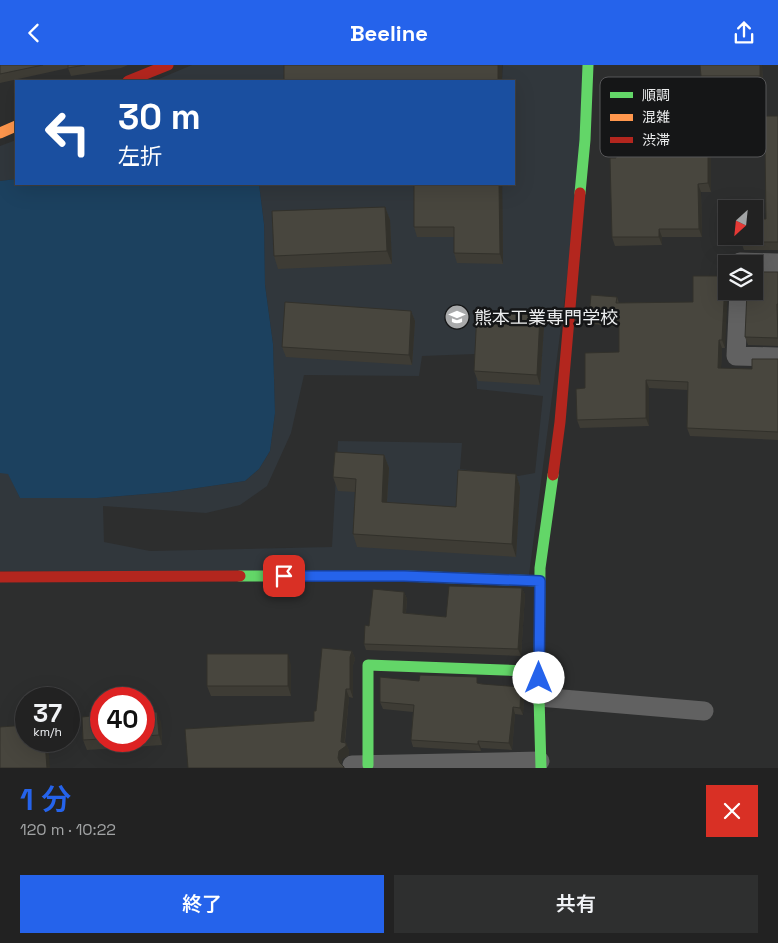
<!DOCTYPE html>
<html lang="ja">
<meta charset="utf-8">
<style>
body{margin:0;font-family:"Space Grotesk","Noto Sans JP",sans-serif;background:#2e2f2f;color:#f1f3f6;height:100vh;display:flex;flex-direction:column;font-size:19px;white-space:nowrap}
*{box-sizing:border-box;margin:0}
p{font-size:16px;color:#a2a4a5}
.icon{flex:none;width:28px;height:28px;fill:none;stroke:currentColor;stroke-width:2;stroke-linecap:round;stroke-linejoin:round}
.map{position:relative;height:703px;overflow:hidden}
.sheet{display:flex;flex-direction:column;background:#222;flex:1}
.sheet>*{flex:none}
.top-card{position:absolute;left:15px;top:15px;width:500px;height:105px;border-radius:0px;box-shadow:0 5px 20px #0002,0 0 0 1px #3f3f40;background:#1a4fa0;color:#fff;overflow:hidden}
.needle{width:32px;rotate:207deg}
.fabs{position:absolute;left:718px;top:135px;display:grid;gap:10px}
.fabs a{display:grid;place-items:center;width:45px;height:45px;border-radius:0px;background:#222;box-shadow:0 5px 20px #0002,0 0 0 1px #3f3f40;font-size:25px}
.speed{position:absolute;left:15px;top:622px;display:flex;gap:10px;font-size:25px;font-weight:700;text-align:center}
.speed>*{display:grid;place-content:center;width:65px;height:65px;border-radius:50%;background:#222;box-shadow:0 5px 20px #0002,0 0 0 1px #3f3f40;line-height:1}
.speed small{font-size:12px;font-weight:400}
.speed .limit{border:8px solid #d22;background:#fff;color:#111}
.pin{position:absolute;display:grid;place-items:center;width:42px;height:42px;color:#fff;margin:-21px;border-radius:10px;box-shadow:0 2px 8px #0006}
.me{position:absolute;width:55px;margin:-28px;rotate:0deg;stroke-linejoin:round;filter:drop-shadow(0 0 4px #0008)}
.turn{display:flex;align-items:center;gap:18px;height:105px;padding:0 20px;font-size:22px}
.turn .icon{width:65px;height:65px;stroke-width:2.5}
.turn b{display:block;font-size:35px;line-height:42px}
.round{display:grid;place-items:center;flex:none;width:52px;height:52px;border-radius:0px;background:#2e2f2f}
.headline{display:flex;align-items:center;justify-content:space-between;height:85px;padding:0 20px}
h1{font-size:30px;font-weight:600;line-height:38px;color:#2563eb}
.button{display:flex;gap:10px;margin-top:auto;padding:10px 20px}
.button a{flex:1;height:58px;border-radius:0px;background:#2563eb;color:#fff;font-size:20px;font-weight:600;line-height:58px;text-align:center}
.button a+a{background:#2e2f2f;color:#f1f3f6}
header{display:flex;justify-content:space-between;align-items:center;height:65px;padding:0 20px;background:#2563eb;color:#fff;font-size:22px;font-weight:600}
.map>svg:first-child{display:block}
.built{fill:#31373c;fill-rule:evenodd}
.green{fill:#1c415f}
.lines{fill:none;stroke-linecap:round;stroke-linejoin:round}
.street{stroke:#616161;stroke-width:19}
.fast{stroke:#63d668;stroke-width:11}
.slow{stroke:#ff974d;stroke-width:11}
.jam{stroke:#b3261e;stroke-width:11}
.wall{fill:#3e3c35}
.shaded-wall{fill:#32312b}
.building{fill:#48463e;stroke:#32312b}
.route-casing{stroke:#184099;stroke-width:12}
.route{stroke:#2563eb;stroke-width:9}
.labels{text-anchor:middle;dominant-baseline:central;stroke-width:5;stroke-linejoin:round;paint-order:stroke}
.poi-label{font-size:18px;fill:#ecedee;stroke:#151617;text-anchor:start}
.key{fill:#151617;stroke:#565658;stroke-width:1}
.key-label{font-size:14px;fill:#ecedee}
</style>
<header><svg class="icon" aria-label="back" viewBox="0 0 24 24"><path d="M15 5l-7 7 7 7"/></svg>Beeline<svg class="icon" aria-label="share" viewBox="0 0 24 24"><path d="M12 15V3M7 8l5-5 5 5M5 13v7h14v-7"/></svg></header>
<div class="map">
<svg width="778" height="703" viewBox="0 0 778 703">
<rect width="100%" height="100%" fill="#2d2e2e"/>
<path class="built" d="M 192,0 L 469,0 L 288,16 L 154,16 Z
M 503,0 L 588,0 L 585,75 L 529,510 L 0,506 L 0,408 L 8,408 L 20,433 L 97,433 L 170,427 L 245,416 L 259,404 L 270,386 L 275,348 L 273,279 L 265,220 L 264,159 L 259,119 L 417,119 L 417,172 L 449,172 L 449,119 L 503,199 L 502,119 L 514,119 L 514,16 L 502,16 ZM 475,289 L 477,324 L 543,331 L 535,408 L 518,411 L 460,404 L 462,378 L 338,376 L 332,482 L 150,486 L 104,477 L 103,441 L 206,448 L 240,440 L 267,421 L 291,368 L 304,310 L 419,311 L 422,291 Z
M 16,75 L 16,114 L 0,116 L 0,81 Z"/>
<path class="green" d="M 16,114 L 16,119 L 259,119 L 264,159 L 265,220 L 273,279 L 275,348 L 270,386 L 259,404 L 245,416 L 170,427 L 97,433 L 20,433 L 8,409 L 0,408 L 0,116 Z"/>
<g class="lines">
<path class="street" d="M 740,199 L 740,197 L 778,198
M 739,226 L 736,291 L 778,292
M 539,632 L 704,646
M 352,700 L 540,696"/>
<path class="fast" d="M 580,128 L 585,75 L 588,0
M 240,511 L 404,511 L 540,516
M 368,700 L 368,600 L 529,606
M 541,703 L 539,632 L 540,503 L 553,410"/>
<path class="slow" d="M 0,68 L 16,61"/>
<path class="jam" d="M 128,16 L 168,0
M 553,410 L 560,357 L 580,128
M 0,512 L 240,511"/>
</g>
<path class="wall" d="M 0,0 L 128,0 L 121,3 L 71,11 L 68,3 L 0,18 Z
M 700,0 L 762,0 L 763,19 L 704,20 L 701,11 Z
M 778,51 L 778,185 L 744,185 L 741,177 L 766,154 L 765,88 L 711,89 L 711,127 L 701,127 L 702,172 L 662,172 L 662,180 L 615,181 L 612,172 L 616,93 Z
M 502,119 L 503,199 L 457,198 L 454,188 L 454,172 L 417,172 L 414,162 Z
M 385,142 L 390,155 L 392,199 L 278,204 L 274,191 Z
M 778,207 L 778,281 L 748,280 L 745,272 Z
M 726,211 L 725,283 L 722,283 L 721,303 L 752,304 L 778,294 L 778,375 L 690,371 L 687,363 L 688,325 L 649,323 L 649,361 L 580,363 L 577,355 L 585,323 L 619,287 L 619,262 L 592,259 L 589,251 L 617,232 L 619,238 L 693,237 Z
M 411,246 L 415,256 L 412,300 L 286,292 L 282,282 Z
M 540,250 L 544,261 L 540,320 L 478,316 L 474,306 Z
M 384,390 L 389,403 L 387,438 L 456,442 L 516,409 L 520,422 L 516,492 L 357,482 L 353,469 L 355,427 L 338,426 L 333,412 Z
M 522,523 L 525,530 L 521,591 L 366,585 L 364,579 L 369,561 L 404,527 L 407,534 L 406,548 L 446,552 Z
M 352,586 L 355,594 L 353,600 L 353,633 L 349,632 L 345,677 L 346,678 L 349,686 L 349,690 L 342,694 L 341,699 L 188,703 L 314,656 L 316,646 Z
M 291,600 L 291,631 L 211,631 L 207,621 Z
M 419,616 L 479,618 L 524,629 L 523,650 L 515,649 L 512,685 L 481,683 L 481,686 L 479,686 L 413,682 L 411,675 L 413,647 L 383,644 L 380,637 Z
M 144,648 L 161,657 L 162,680 L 87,685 L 83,675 L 101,650 L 101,676 L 144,676 Z"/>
<path class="shaded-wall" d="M 498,0 L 502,0 L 502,16 L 498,16 Z
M 760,0 L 762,0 L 763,19 L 760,11 Z
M 708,81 L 711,89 L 711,127 L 708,118 Z
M 499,119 L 502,119 L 503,199 L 500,189 Z
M 698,119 L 701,127 L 702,172 L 699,164 Z
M 385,142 L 390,155 L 392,199 L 387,186 Z
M 659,164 L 662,172 L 662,180 L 659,172 Z
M 726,214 L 726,226 L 728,226 L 725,283 L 722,275 L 725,217 Z
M 411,246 L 415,256 L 412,300 L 409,290 Z
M 540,250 L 544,261 L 540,320 L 537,310 Z
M 719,275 L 722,283 L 721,311 L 718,303 Z
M 646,315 L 649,323 L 649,361 L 646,353 Z
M 384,390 L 389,403 L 386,450 L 382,437 Z
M 516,409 L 520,422 L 516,492 L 512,479 Z
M 522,523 L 525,530 L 521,591 L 518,584 Z
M 404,527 L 407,534 L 405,555 L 403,548 Z
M 352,586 L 355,594 L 353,600 L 353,633 L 350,624 L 350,592 Z
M 288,589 L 291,600 L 291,631 L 288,621 Z
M 521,622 L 524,629 L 523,650 L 520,643 Z
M 346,624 L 349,632 L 344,682 L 346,678 L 349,686 L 349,690 L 342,694 L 341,701 L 338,693 L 341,677 Z
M 513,642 L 515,649 L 512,685 L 509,678 Z
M 157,647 L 161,657 L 162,680 L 159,670 Z
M 45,676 L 48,676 L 50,703 L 47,703 Z
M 478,676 L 481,683 L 481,686 L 478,679 Z"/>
<path class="building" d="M 0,0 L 43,0 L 0,9 Z
M 68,0 L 85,0 L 68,3 Z
M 284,0 L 498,0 L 498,16 L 284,16 Z
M 700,0 L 760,0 L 760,11 L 701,11 Z
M 778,51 L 778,177 L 741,177 L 740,171 L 754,171 L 754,154 L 766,154 L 765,80 L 708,81 L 708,118 L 698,119 L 699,164 L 659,164 L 659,172 L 612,172 L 610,93 L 616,93 L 615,52 Z
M 414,119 L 499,119 L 500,189 L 454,188 L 454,162 L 414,162 Z
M 385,142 L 387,186 L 274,191 L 272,146 Z
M 754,207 L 778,207 L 778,239 L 777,239 L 778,273 L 745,272 L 747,226 L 754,226 Z
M 693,211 L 726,211 L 726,214 L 725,217 L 722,275 L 719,275 L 718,303 L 752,304 L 752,294 L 778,294 L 778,367 L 687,363 L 688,317 L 646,315 L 646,353 L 577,355 L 576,324 L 585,323 L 585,288 L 619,287 L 619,254 L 589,251 L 591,230 L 617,232 L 616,238 L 693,237 Z
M 285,237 L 411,246 L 409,290 L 282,282 Z
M 477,247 L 540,250 L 537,310 L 474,306 Z
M 335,387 L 384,390 L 382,437 L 456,442 L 458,405 L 516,409 L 512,479 L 353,469 L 356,414 L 333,412 Z
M 449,521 L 522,523 L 518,584 L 364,579 L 365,560 L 369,561 L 373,524 L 404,527 L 403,548 L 446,552 Z
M 322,583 L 352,586 L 350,592 L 350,624 L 346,624 L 341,677 L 346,678 L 346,681 L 339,686 L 338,693 L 340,698 L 344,702 L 344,703 L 188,703 L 185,664 L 314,656 L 314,646 L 316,646 Z
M 207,589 L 288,589 L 288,621 L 207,621 Z
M 420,610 L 477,612 L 477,618 L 482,619 L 521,622 L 520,643 L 513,642 L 509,678 L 478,676 L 478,679 L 476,679 L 411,675 L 414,640 L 380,637 L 380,612 L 419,616 Z
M 157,647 L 159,670 L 144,671 L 144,648 Z
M 101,650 L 101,674 L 83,675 L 82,652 Z
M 26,660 L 26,676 L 45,676 L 47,703 L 0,703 L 0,662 Z"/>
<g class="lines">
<defs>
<path id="route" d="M 284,511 L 404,511 L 540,516 L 539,613"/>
</defs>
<use href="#route" class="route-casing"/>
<use href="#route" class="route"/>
</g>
<defs>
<symbol id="school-disc" viewBox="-11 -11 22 22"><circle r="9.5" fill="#a9aaab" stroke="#151617"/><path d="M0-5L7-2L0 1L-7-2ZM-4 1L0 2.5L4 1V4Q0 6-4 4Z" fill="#fff"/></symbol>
</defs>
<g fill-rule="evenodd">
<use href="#school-disc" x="443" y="238" width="28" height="28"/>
</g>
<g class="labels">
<g class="poi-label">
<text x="474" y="252">熊本工業専門学校</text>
</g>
</g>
<rect x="600" y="12" width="166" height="80" rx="8" class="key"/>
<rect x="610" y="27" width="23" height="6" fill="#63d668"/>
<rect x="610" y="49" width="23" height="7" fill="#ff974d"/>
<rect x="610" y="72" width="23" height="6" fill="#b3261e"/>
<g class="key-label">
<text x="642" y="35">順調</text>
<text x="642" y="57">混雑</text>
<text x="642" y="80">渋滞</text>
</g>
</svg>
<div class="fabs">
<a><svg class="needle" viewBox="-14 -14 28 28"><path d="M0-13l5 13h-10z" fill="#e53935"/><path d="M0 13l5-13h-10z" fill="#a2a4a5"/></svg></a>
<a><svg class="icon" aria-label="layers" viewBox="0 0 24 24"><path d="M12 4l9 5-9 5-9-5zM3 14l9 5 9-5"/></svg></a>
</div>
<div class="speed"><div>37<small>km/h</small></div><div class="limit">40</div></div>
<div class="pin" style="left:284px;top:511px;background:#d93025"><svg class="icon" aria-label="arrive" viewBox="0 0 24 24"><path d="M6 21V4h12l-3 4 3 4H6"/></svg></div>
<svg class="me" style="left:539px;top:613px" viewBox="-20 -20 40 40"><circle r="19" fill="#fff"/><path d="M0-13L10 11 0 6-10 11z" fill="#2563eb"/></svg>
<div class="top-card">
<div class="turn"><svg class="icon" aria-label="left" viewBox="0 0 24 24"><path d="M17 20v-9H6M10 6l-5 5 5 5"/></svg><div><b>30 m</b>左折</div></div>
</div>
</div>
<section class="sheet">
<div class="headline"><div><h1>1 分</h1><p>120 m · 10:22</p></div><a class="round" style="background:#d93025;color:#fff"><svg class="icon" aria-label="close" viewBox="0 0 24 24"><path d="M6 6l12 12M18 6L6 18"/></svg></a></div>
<div class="button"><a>終了</a><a>共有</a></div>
</section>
